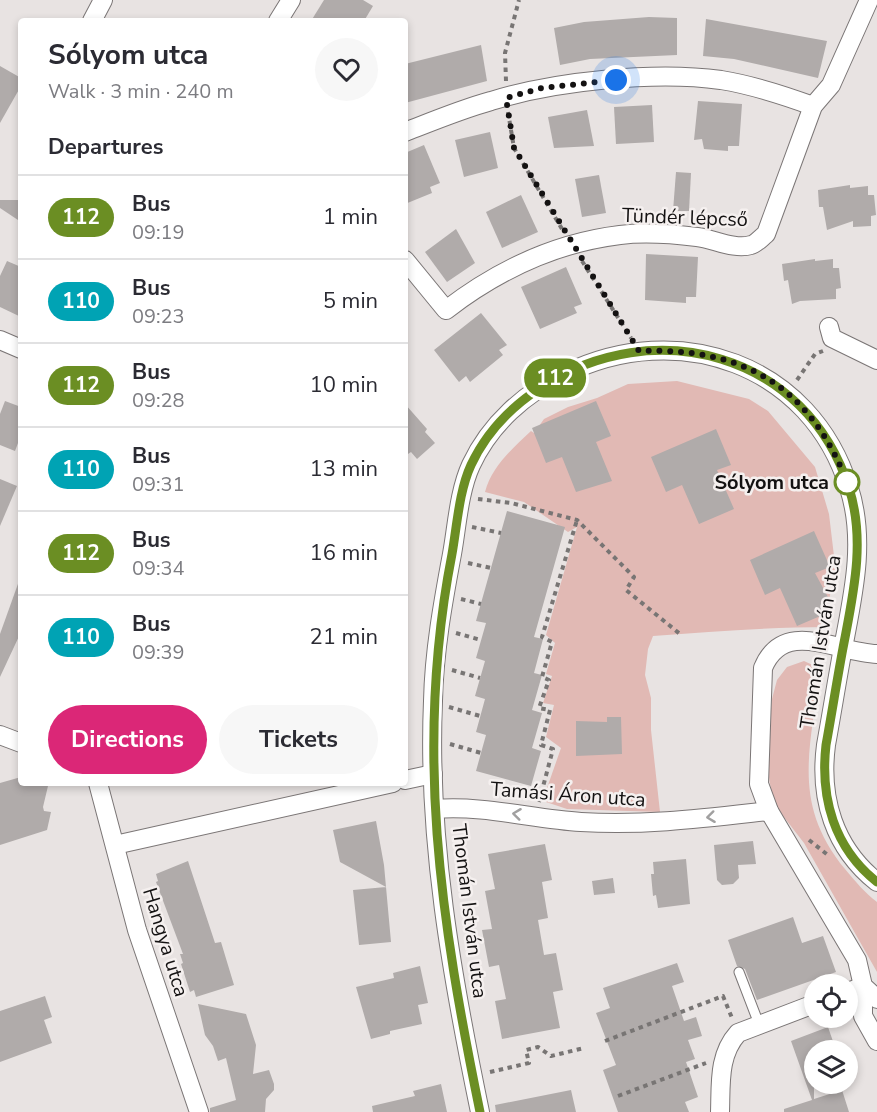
<!DOCTYPE html>
<meta charset="utf-8">
<style>
:root{--surface:#fff;--page:#f7f7f7;--text:#2b2b33;--muted:#7c7c81;--line:#e1e1e2;--accent:#db2777}
body{margin:0;font-family:"Nunito Sans",sans-serif;background:var(--page);color:var(--text);height:100vh;display:flex;flex-direction:column;font-size:22px;white-space:nowrap}
*{box-sizing:border-box;margin:0}
p{font-size:20px;color:var(--muted)}
.icon{flex:none;width:33px;height:33px;fill:none;stroke:currentColor;stroke-width:2;stroke-linecap:round;stroke-linejoin:round}
.map{position:relative;flex:1;overflow:hidden}
.details{position:absolute;left:18px;top:18px;width:390px;height:768px;display:flex;flex-direction:column;background:var(--surface);border-radius:6px;box-shadow:0 3px 9px #0003}
.details>*{flex:none}
.badge{padding:0 12px;border-radius:20px;font-size:21px;line-height:39px}
.buttons{position:absolute;left:804px;top:974px;display:grid;gap:12px}
.buttons a{display:grid;place-items:center;width:54px;height:54px;border-radius:50%;background:var(--surface);box-shadow:0 3px 9px #0003;font-size:30px}
.you{position:absolute;width:30px;height:30px;margin:-15px;border:4px solid #fff;border-radius:50%;background:#1a73e8;box-shadow:0 0 0 9px #1a73e833}
.map>.badge{position:absolute;translate:-50% -50%;box-shadow:0 0 0 3px #fff}
h2{padding:0 30px;font-size:22px;line-height:54px}
.round{display:grid;place-items:center;flex:none;width:63px;height:63px;border-radius:32px;background:var(--page)}
.summary{display:flex;align-items:center;justify-content:space-between;height:102px;padding:0 30px}
h1{font-size:28px;font-weight:700;line-height:45px}
.action{display:flex;gap:12px;margin-top:auto;padding:12px 30px}
.action a{flex:1;height:69px;border-radius:36px;background:var(--accent);color:#fff;font-size:24px;font-weight:700;line-height:69px;text-align:center}
.action a+a{background:var(--page);color:var(--text)}
ul{padding:0;list-style:none}
li{display:flex;align-items:center;gap:18px;height:84px;padding:0 30px;border-top:2px solid var(--line)}
li div{flex:1}
li b{display:block;font-size:22px}
li em{font-style:normal}
li .badge{min-width:66px;font-weight:700;text-align:center}
.map>svg:first-child{display:block}
</style>
<div class="map">
<svg width="877" height="1112" viewBox="0 0 877 1112">
<rect width="100%" height="100%" fill="#e8e3e2"/>
<g fill="#e1b9b4">
<path d="M677 381 749 399 768 411 815 467 829 514 836 573 829 599V627C770 627 712 632 653 636L648 649 645 675 651 698V730L660 812 567 809 546 802 547 788 561 748 546 737 554 705 543 703 552 676 546 674 555 643 546 635 577 527 568 532 524 502 485 492C492 466 512 449 531 431L534 433 544 419 568 407 597 398 628 384Z"/>
<path d="M804 661 817 667 819 676C810 752 792 804 845 869 855 881 865 893 877 902V972L804 843 773 803 766 758 772 699 777 680 787 667Z"/>
</g>
<g fill="#b0abaa">
<polygon points="324,0 363,0 373,6 364,21 311,21"/>
<polygon points="649,17 677,18 677,55 590,59 560,65 554,28 584,22"/>
<polygon points="706,19 827,41 818,78 734,59 703,56"/>
<polygon points="481,45 487,81 405,103 405,64"/>
<polygon points="0,66 21,78 21,86 0,123"/>
<polygon points="698,101 742,104 739,146 728,146 728,151 704,149 702,139 694,140"/>
<polygon points="652,105 654,142 616,144 614,107"/>
<polygon points="587,110 594,146 554,148 548,117"/>
<polygon points="490,132 498,168 464,177 455,140"/>
<polygon points="424,145 440,183 430,187 432,193 405,204 405,153"/>
<polygon points="676,172 691,173 689,211 673,211"/>
<polygon points="599,175 606,213 582,217 575,179"/>
<polygon points="850,185 850,188 868,186 868,195 874,195 876,215 871,216 871,226 853,227 853,221 827,230 823,207 819,207 818,190"/>
<polygon points="521,195 538,232 502,248 486,212"/>
<polygon points="0,200 21,200 21,222 0,208"/>
<polygon points="456,229 475,263 447,282 425,252"/>
<polygon points="646,254 698,257 696,297 686,297 686,303 645,300"/>
<polygon points="815,259 815,261 833,259 833,268 839,268 841,288 836,289 836,299 800,301 792,304 788,280 784,281 782,264"/>
<polygon points="7,261 21,267 21,317 0,307 0,276"/>
<polygon points="566,267 582,304 574,307 577,313 540,329 521,287"/>
<polygon points="481,313 507,345 499,350 503,355 470,382 466,376 459,382 434,350"/>
<polygon points="5,401 21,407 21,435 15,451 0,445 0,414"/>
<polygon points="596,401 611,436 596,442 612,481 576,492 562,457 546,463 532,428"/>
<polygon points="405,404 427,429 425,432 435,443 417,459 411,452 405,456"/>
<polygon points="716,429 731,465 717,470 734,509 699,524 682,485 666,492 651,457"/>
<polygon points="0,479 17,486 0,526"/>
<polygon points="507,511 565,527 534,637 543,639 534,673 542,675 532,710 542,713 532,748 541,751 531,786 476,771 486,735 476,732 485,699 475,696 485,661 476,658 486,623 476,621"/>
<polygon points="814,531 830,567 815,573 829,599 832,611 797,626 780,588 765,595 750,560"/>
<polygon points="19,581 21,632 0,677 0,634"/>
<polygon points="607,717 621,717 622,754 576,756 576,721 607,722"/>
<polygon points="21,777 21,783 48,786 43,807 44,811 51,812 47,830 0,845 0,783"/>
<polygon points="376,821 384,865 391,942 359,945 353,890 386,887 340,862 333,830"/>
<polygon points="753,841 756,864 738,865 739,878 733,884 722,885 717,880 714,845"/>
<polygon points="545,844 552,880 542,882 548,918 538,920 544,955 556,953 563,990 553,992 560,1028 502,1039 495,1001 506,999 499,965 489,967 482,930 492,929 485,891 495,889 488,854"/>
<polygon points="686,859 690,904 658,908 656,895 653,896 651,874 654,874 653,862"/>
<polygon points="188,861 215,943 221,942 234,985 196,997 194,990 190,992 181,964 183,963 180,954 183,954 156,882 158,881 156,874"/>
<polygon points="613,878 615,893 594,895 592,881"/>
<polygon points="793,917 802,943 823,936 836,972 757,1000 745,969 737,966 728,940"/>
<polygon points="677,963 684,982 672,986 684,1021 696,1017 702,1036 688,1040 695,1059 686,1062 698,1097 685,1102 689,1112 618,1112 603,1070 616,1065 596,1013 610,1008 603,988"/>
<polygon points="420,966 428,1003 418,1005 422,1024 390,1031 390,1034 371,1039 356,987 394,978 393,973"/>
<polygon points="45,996 52,1017 44,1020 52,1043 0,1062 0,1011"/>
<polygon points="198,1004 246,1014 256,1045 253,1074 269,1070 274,1084 274,1090 266,1099 265,1112 210,1112 210,1108 236,1100 226,1058 218,1061 213,1046 205,1035"/>
<polygon points="828,1027 836,1050 814,1050 814,1099 842,1090 849,1112 784,1112 784,1109 812,1100 791,1041"/>
<polygon points="441,1084 447,1112 373,1112 372,1106 415,1096 413,1091"/>
<polygon points="571,1090 576,1112 496,1112 495,1105"/>
</g>
<g fill="none" stroke-linecap="round" stroke-linejoin="round">
<defs>
<polyline id="service" points="739,972 759,1024"/>
<g id="minor">
<polyline points="92,21 103,0"/>
<polyline points="278,21 291,0"/>
<path d="M405 132C433 121 462 109 491 101 555 81 654 71 721 80 752 85 783 95 813 106"/>
<path d="M405 260 446 310C498 270 554 243 620 235 645 232 672 234 697 237 714 239 734 250 751 245 756 244 762 237 766 234L813 106 831 85 869 0"/>
<polyline points="829,327 832,338 877,360"/>
<polyline points="0,340 21,349"/>
<path d="M877 654C837 653 784 617 763 668L759 784 769 811 857 960 863 986 877 999"/>
<polyline points="0,735 21,743"/>
<polyline points="405,780 433,774"/>
<polyline points="98,783 137,930 199,1112"/>
<path d="M435 809C484 805 533 819 581 822 645 826 706 818 769 811"/>
<polyline points="115,845 393,783"/>
<polyline points="848,992 863,986 863,1016 877,1041"/>
<path d="M480 1112C452 977 427 839 433 701 434 652 443 602 452 554 457 526 459 491 471 465 490 424 525 393 565 374 678 318 811 364 849 488 866 541 853 595 843 648 837 680 832 712 826 745 819 798 834 848 877 882"/>
<path d="M720 1112C721 1084 718 1055 738 1033L814 1004"/>
</g>
</defs>
<use href="#service" stroke="#7b7676" stroke-width="11"/>
<use href="#minor" stroke="#7b7676" stroke-width="20"/>
<g stroke="#787574" stroke-width="4" stroke-dasharray="4.5 4.5" stroke-linecap="butt">
<polyline points="506,81 505,53 519,0"/>
<polyline points="508,112 514,148 562,229"/>
<polyline points="582,261 631,338"/>
<polyline points="797,380 815,354 823,351"/>
<polyline points="478,499 511,503 577,520 634,577 626,590 680,634"/>
<polyline points="472,527 501,533"/>
<polyline points="468,563 491,568"/>
<polyline points="461,599 481,604"/>
<polyline points="456,633 481,640"/>
<polyline points="452,670 480,678"/>
<polyline points="449,707 480,716"/>
<polyline points="450,744 481,753"/>
<polyline points="539,802 553,749 541,745 550,710 539,708 549,680 542,677 552,642 542,637 577,520"/>
<polyline points="809,840 829,856"/>
<polyline points="605,1041 723,996 732,1018"/>
<polyline points="490,1072 529,1063 526,1050 538,1047 551,1056 584,1048"/>
<polyline points="618,1096 706,1063"/>
</g>
<use href="#service" stroke="#fff" stroke-width="9"/>
<use href="#minor" stroke="#fff" stroke-width="18"/>
</g>
<defs><path id="oneway-chevron" d="M-2-3.5L2.5 0L-2 3.5" fill="none" stroke-width="1.6" stroke-linecap="round" stroke-linejoin="round" transform="scale(1.5)"/></defs>
<g stroke="#a1a0a0">
<use href="#oneway-chevron" transform="translate(517 814) rotate(-173)"/>
<use href="#oneway-chevron" transform="translate(711 817) rotate(173)"/>
</g>
<g fill="none" stroke-linecap="round" stroke-linejoin="round">
<defs>
<path id="line" d="M480 1112C441 922 414 748 452 554 457 526 459 491 471 465 486 433 511 407 540 388 654 312 807 354 849 488 866 541 853 595 843 648 837 680 832 712 826 745 820 798 834 848 877 882"/>
</defs>
<use href="#line" stroke="#fff" stroke-width="14"/>
<use href="#line" stroke="#6b8e23" stroke-width="9"/>
<path stroke="#141212" stroke-width="6" stroke-dasharray="0 10.8" d="M616 80 542 88 506 98 514 148 639 351C742 347 809 385 847 482"/>
</g>
<circle fill="#fff" stroke="#6b8e23" stroke-width="3" cx="847" cy="482" r="12"/>
<g text-anchor="middle" stroke-width="5" stroke-linejoin="round" paint-order="stroke">
<g font-size="20" fill="#141212" stroke="#f5f0ef">
<text transform="translate(685 217) rotate(2)" y="7">Tündér lépcső</text>
<text transform="translate(820 642) rotate(-81)" y="7">Thomán István utca</text>
<text transform="translate(568 794) rotate(4)" y="7">Tamási Áron utca</text>
<text transform="translate(470 911) rotate(83)" y="7">Thomán István utca</text>
<text transform="translate(166 942) rotate(73)" y="7">Hangya utca</text>
</g>
<g font-size="20" font-weight="bold" fill="#141212" stroke="#f5f0ef" text-anchor="end">
<text x="829" y="489">Sólyom utca</text>
</g>
</g>
</svg>
<div class="buttons">
<a><svg class="icon" aria-label="locate" viewBox="0 0 24 24"><circle cx="12" cy="12" r="6"/><path d="M12 2v4M12 18v4M2 12h4M18 12h4"/></svg></a>
<a><svg class="icon" aria-label="layers" viewBox="0 0 24 24"><path d="M12 4l9 5-9 5-9-5zM3 14l9 5 9-5"/></svg></a>
</div>
<div class="you" style="left:616px;top:80px"></div>
<b class="badge" style="left:555px;top:378px;background:#6b8e23;color:#fff">112</b>
<section class="details">
<div class="summary"><div><h1>Sólyom utca</h1><p>Walk · 3 min · 240 m</p></div><a class="round"><svg class="icon" aria-label="heart" viewBox="0 0 24 24"><path d="M12 20l-8-8c-3-5 5-10 8-4 3-6 11-1 8 4z"/></svg></a></div>
<h2>Departures</h2>
<ul>
<li><span class="badge" style="background:#6b8e23;color:#fff">112</span><div><b>Bus</b><p>09:19</p></div><em>1 min</em></li>
<li><span class="badge" style="background:#00a3b4;color:#fff">110</span><div><b>Bus</b><p>09:23</p></div><em>5 min</em></li>
<li><span class="badge" style="background:#6b8e23;color:#fff">112</span><div><b>Bus</b><p>09:28</p></div><em>10 min</em></li>
<li><span class="badge" style="background:#00a3b4;color:#fff">110</span><div><b>Bus</b><p>09:31</p></div><em>13 min</em></li>
<li><span class="badge" style="background:#6b8e23;color:#fff">112</span><div><b>Bus</b><p>09:34</p></div><em>16 min</em></li>
<li><span class="badge" style="background:#00a3b4;color:#fff">110</span><div><b>Bus</b><p>09:39</p></div><em>21 min</em></li>
</ul>
<div class="action"><a>Directions</a><a>Tickets</a></div>
</section>
</div>
